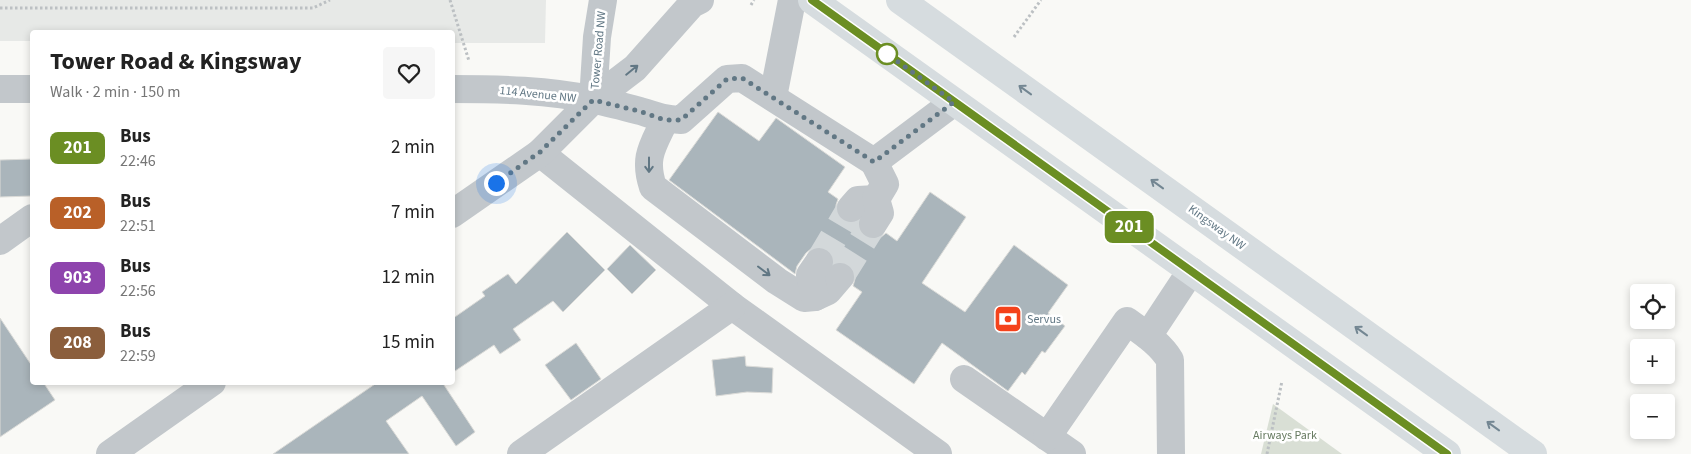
<!DOCTYPE html>
<meta charset="utf-8">
<style>
:root{--surface:#fff;--page:#f6f6f6;--text:#222;--muted:#767676}
body{margin:0;font-family:"Source Sans 3",sans-serif;background:var(--page);color:var(--text);height:100vh;display:flex;flex-direction:column;font-size:19px;white-space:nowrap}
*{box-sizing:border-box;margin:0}
p{font-size:16px;color:var(--muted)}
.icon{flex:none;width:28px;height:28px;fill:none;stroke:currentColor;stroke-width:2;stroke-linecap:round;stroke-linejoin:round}
.map{position:relative;flex:1;overflow:hidden}
.details{position:absolute;left:30px;top:30px;width:425px;height:355px;display:flex;flex-direction:column;background:var(--surface);border-radius:5px;box-shadow:0 2px 8px #0003}
.details>*{flex:none}
.badge{padding:0 10px;border-radius:8px;font-size:18px;line-height:32px}
.tools{position:absolute;left:1630px;top:284px;display:grid;gap:10px}
.tools a{display:grid;place-items:center;width:45px;height:45px;border-radius:5px;background:var(--surface);box-shadow:0 2px 8px #0003;font-size:25px}
.you{position:absolute;width:25px;height:25px;margin:-12px;border:4px solid #fff;border-radius:50%;background:#1a73e8;box-shadow:0 0 0 8px #1a73e833}
.map>.badge{position:absolute;translate:-50% -50%;box-shadow:0 0 0 2px #fff}
.round{display:grid;place-items:center;flex:none;width:52px;height:52px;border-radius:5px;background:var(--page)}
.summary{display:flex;align-items:center;justify-content:space-between;height:85px;padding:0 20px}
h1{font-size:24px;font-weight:700;line-height:38px}
ul{padding:0;list-style:none}
li{display:flex;align-items:center;gap:15px;height:65px;padding:0 20px}
li div{flex:1}
li b{display:block;font-size:19px}
li em{font-style:normal}
li .badge{min-width:55px;font-weight:700;text-align:center}
.map>svg:first-child{display:block}
</style>
<div class="map">
<svg width="1691" height="454" viewBox="0 0 1691 454">
<rect width="100%" height="100%" fill="#f9f9f6"/>
<polygon fill="#e7e9e7" points="0,0 546,0 545,43 453,43 452,32 32,32 32,41 0,41"/>
<polygon fill="#d9dfd5" points="1273,404 1342,454 1261,454"/>
<g fill="#aab5bb" stroke="#dbdbd8">
<polygon points="718,112 759,141 776,118 845,167 828,192 838,199 836,205 836,213 840,219 848,223 858,222 859,231 865,237 873,240 880,238 886,233 897,241 930,192 966,217 922,283 965,312 1014,245 1068,285 1048,313 1065,326 1045,353 1042,351 1025,375 1022,372 1008,391 942,343 914,384 836,330 862,292 853,286 855,279 855,272 850,265 842,262 834,262 833,255 828,249 820,246 812,248 806,253 797,266 795,274 669,180"/>
<polygon points="32,159 32,196 0,197 0,160"/>
<polygon points="567,232 605,270 563,312 553,301 513,329 521,340 500,354 494,345 452,373 452,319 485,296 482,292 508,274 516,284"/>
<polygon points="630,245 656,270 632,294 607,269"/>
<polygon points="0,318 32,366 32,382 43,382 55,400 0,437"/>
<polygon points="576,343 601,379 571,400 545,365"/>
<polygon points="745,356 746,366 773,368 772,393 747,392 716,396 712,360"/>
<polygon points="378,382 442,382 475,432 456,446 422,396 386,421 409,454 273,454"/>
</g>
<g fill="none" stroke-linecap="round" stroke-linejoin="round">
<g stroke="#d3d8da" stroke-width="28" stroke-dasharray="28 14" stroke-linecap="butt">
<polyline points="819,262 851,208"/>
<polyline points="840,277 873,224"/>
</g>
<g stroke="#bcc0c3" stroke-width="3" stroke-dasharray="2.5 2.5" stroke-linecap="butt">
<polyline points="450,0 469,61"/>
<polyline points="751,5 754,0"/>
<polyline points="0,8 313,8 330,0"/>
<polyline points="1014,37 1041,0"/>
<polyline points="1267,454 1282,381"/>
</g>
<g stroke="#c2c7cb" stroke-width="28">
<polyline points="0,89 32,89"/>
<path d="M452 89C500 89 548 90 595 100 610 103 625 107 640 111 656 116 663 119 681 120L727 79 742 78 874 162 954 102"/>
<polyline points="773,97 792,0"/>
<polyline points="593,100 597,37 603,0"/>
<path d="M665 120C653 146 643 157 653 187L777 281 804 298 815 297 828 291 840 277"/>
<polyline points="540,153 732,306 938,454"/>
<polyline points="851,208 858,200 876,199"/>
<polyline points="452,214 540,153 593,100 635,68 692,4 700,0"/>
<polyline points="873,224 880,213 876,199 885,184 874,162"/>
<polyline points="0,241 32,218"/>
<polyline points="815,297 810,275 819,262"/>
<polyline points="1148,336 1191,271"/>
<polyline points="964,379 1072,454"/>
<path d="M1047 437 1127 321C1142 332 1160 343 1170 360L1171 454"/>
<polyline points="110,454 212,382"/>
<polyline points="521,454 732,306"/>
</g>
<g stroke="#d6dcdf" stroke-width="28">
<polyline points="812,0 1447,454"/>
<polyline points="900,0 1533,454"/>
</g>
</g>
<defs><path id="oneway-shaft" d="M-6 0H5M1.5-3L5.5 0L1.5 3" fill="none" stroke-width="1.6" stroke-linecap="round" stroke-linejoin="round" transform="scale(1.25)"/></defs>
<g stroke="#617784">
<use href="#oneway-shaft" transform="translate(632 70) rotate(-39)"/>
<use href="#oneway-shaft" transform="translate(649 165) rotate(90)"/>
<use href="#oneway-shaft" transform="translate(764 271) rotate(37)"/>
</g>
<g stroke="#738692">
<use href="#oneway-shaft" transform="translate(1025 90) rotate(-144)"/>
<use href="#oneway-shaft" transform="translate(1157 184) rotate(-144)"/>
<use href="#oneway-shaft" transform="translate(1361 331) rotate(-144)"/>
<use href="#oneway-shaft" transform="translate(1493 426) rotate(-144)"/>
</g>
<g fill="none" stroke-linecap="round" stroke-linejoin="round">
<defs>
<polyline id="line" points="812,0 1447,454"/>
</defs>
<use href="#line" stroke="#fff" stroke-width="11"/>
<use href="#line" stroke="#6b8e23" stroke-width="8"/>
<polyline stroke="#617784" stroke-width="5" stroke-dasharray="0 9" points="496,183 540,152 593,100 639,111 665,120 681,120 727,79 742,78 874,162 954,102 887,54"/>
</g>
<defs>
<symbol id="bank-square" viewBox="-11 -11 22 22"><rect x="-9" y="-9" width="18" height="18" rx="4" fill="#f4421b" stroke="#fff"/><path d="M-6-4H6V4H-6ZM0-2.3a2.3 2.3 0 1 0 0 4.6a2.3 2.3 0 1 0 0-4.6Z" fill="#fff"/></symbol>
</defs>
<g fill-rule="evenodd">
<use href="#bank-square" x="992" y="303" width="32" height="32"/>
</g>
<circle fill="#fff" stroke="#6b8e23" stroke-width="2.5" cx="887" cy="54" r="10"/>
<g text-anchor="middle" stroke-width="5" stroke-linejoin="round" paint-order="stroke">
<g font-size="12" fill="#617784" stroke="#fff">
<text transform="translate(598 50) rotate(-85)" y="4">Tower Road NW</text>
<text transform="translate(538 94) rotate(6)" y="4">114 Avenue NW</text>
<text transform="translate(1217 227) rotate(36)" y="4">Kingsway NW</text>
</g>
<g font-size="12" fill="#617784" stroke="#fff" text-anchor="start">
<text x="1027" y="323">Servus</text>
</g>
<g font-size="12" fill="#677b61" stroke="#fff">
<text x="1285" y="439">Airways Park</text>
</g>
</g>
</svg>
<div class="tools">
<a><svg class="icon" aria-label="locate" viewBox="0 0 24 24"><circle cx="12" cy="12" r="6"/><path d="M12 2v4M12 18v4M2 12h4M18 12h4"/></svg></a>
<a>+</a>
<a>−</a>
</div>
<div class="you" style="left:496px;top:183px"></div>
<b class="badge" style="left:1129px;top:227px;background:#6b8e23;color:#fff">201</b>
<section class="details">
<div class="summary"><div><h1>Tower Road &amp; Kingsway</h1><p>Walk · 2 min · 150 m</p></div><a class="round"><svg class="icon" aria-label="heart" viewBox="0 0 24 24"><path d="M12 20l-8-8c-3-5 5-10 8-4 3-6 11-1 8 4z"/></svg></a></div>
<ul>
<li><span class="badge" style="background:#6b8e23;color:#fff">201</span><div><b>Bus</b><p>22:46</p></div><em>2 min</em></li>
<li><span class="badge" style="background:#b96028;color:#fff">202</span><div><b>Bus</b><p>22:51</p></div><em>7 min</em></li>
<li><span class="badge" style="background:#8e44ad;color:#fff">903</span><div><b>Bus</b><p>22:56</p></div><em>12 min</em></li>
<li><span class="badge" style="background:#8b5e3c;color:#fff">208</span><div><b>Bus</b><p>22:59</p></div><em>15 min</em></li>
</ul>
</section>
</div>
